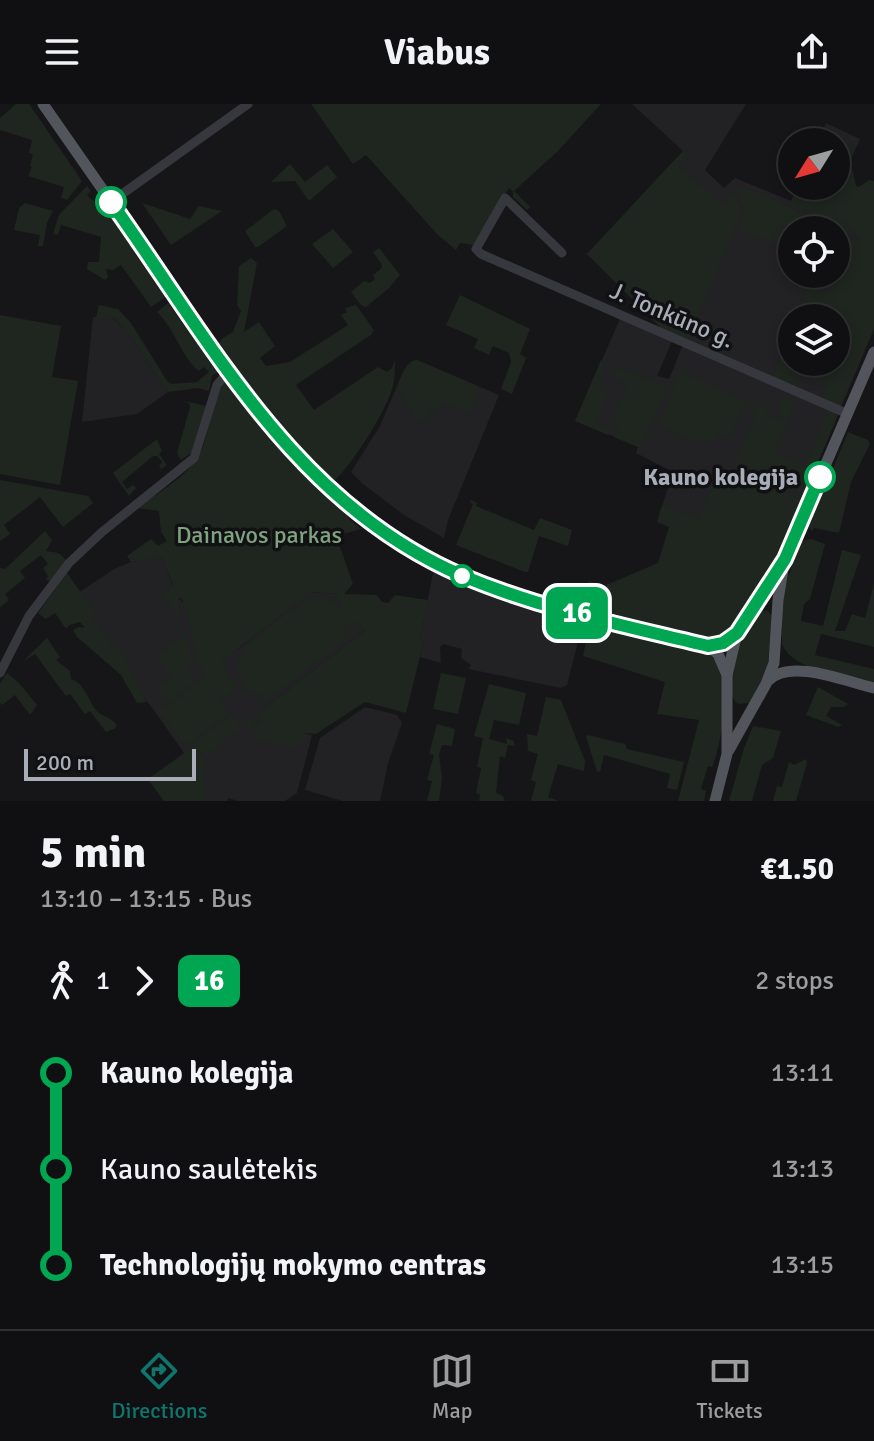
<!DOCTYPE html>
<meta charset="utf-8">
<style>
:root{--surface:#101012;--page:#19191b;--text:#f1f3f6;--muted:#9c9d9f;--line:#303032;--accent:#0f766e}
body{margin:0;font-family:Signika,sans-serif;background:var(--page);color:var(--text);height:100vh;display:flex;flex-direction:column;font-size:30px;white-space:nowrap}
*{box-sizing:border-box;margin:0}
p{font-size:26px;color:var(--muted)}
.icon{flex:none;width:44px;height:44px;fill:none;stroke:currentColor;stroke-width:2;stroke-linecap:round;stroke-linejoin:round}
.map{position:relative;height:697px;overflow:hidden}
.sheet{display:flex;flex-direction:column;background:var(--surface);flex:1}
.sheet>*{flex:none}
.badge{padding:0 16px;border-radius:12px;font-size:28px;line-height:52px}
.needle{width:52px;rotate:233deg}
.fabs{position:absolute;left:778px;top:24px;display:grid;gap:16px}
.fabs a{display:grid;place-items:center;width:72px;height:72px;border-radius:50%;background:var(--surface);box-shadow:0 4px 12px #0003,0 0 0 2px var(--line);font-size:40px}
.scale{position:absolute;left:24px;bottom:20px;width:172px;box-sizing:border-box;padding-left:8px;border:4px solid #a8adb8;border-top:0;font-size:22px;line-height:28px;white-space:nowrap;color:#a8adb8;-webkit-text-stroke:6px #111113;paint-order:stroke}
.map>.badge{position:absolute;translate:-50% -50%;box-shadow:0 0 0 4px #fff}
.legs{display:flex;align-items:center;gap:12px;height:88px;padding:0 40px;font-size:26px}
.legs p{margin-inline-start:auto}
.headline{display:flex;align-items:center;justify-content:space-between;height:136px;padding:0 40px}
h1{font-size:44px;font-weight:700;line-height:60px}
ul{padding:0 40px;list-style:none}
li{display:flex;align-items:center;gap:28px;height:96px;font-size:30px}
li i{display:grid;place-items:center;width:12px;height:100%;margin:0 10px;background:currentColor}
li i::after{content:'';width:20px;height:20px;margin:-10px;border:6px solid;border-radius:50%;background:var(--surface)}
li p{margin-inline-start:auto}
li:first-child i{background:linear-gradient(#0000 50%,currentColor 0)}
li:last-child i{background:linear-gradient(currentColor 50%,#0000 0)}
header{display:flex;justify-content:space-between;align-items:center;height:104px;padding:0 40px;background:var(--surface);font-size:36px;font-weight:700}
.tab-bar{display:flex;justify-content:space-around;align-items:center;height:112px;border-top:2px solid var(--line);background:var(--surface);font-size:22px;color:var(--muted)}
.tab-bar a{display:grid;justify-items:center;gap:4px}
.tab-bar .on{color:var(--accent)}
.map>svg:first-child{display:block}
</style>
<header><svg class="icon" aria-label="menu" viewBox="0 0 24 24"><path d="M4 6h16M4 12h16M4 18h16"/></svg>Viabus<svg class="icon" aria-label="share" viewBox="0 0 24 24"><path d="M12 15V3M7 8l5-5 5 5M5 13v7h14v-7"/></svg></header>
<div class="map">
<svg width="874" height="697" viewBox="0 0 874 697">
<rect width="100%" height="100%" fill="#161618"/>
<g fill="#222225" fill-rule="evenodd">
<path d="M632 0H746L705 66 724 84 735 74 791 97 798 82H836V38H818L826 19 860 35 850 57 856 82 874 88V225L790 424H684L657 418 673 368 636 349 638 342 575 317 620 215 672 237 657 272 669 275 685 236 587 150 683 47ZM792 126H836V170H792ZM792 214H836V258H792Z"/>
<polygon points="93,213 112,213 127,227 168,288 137,310 82,318"/>
<polygon points="417,256 499,291 448,416 444,434 404,411 363,380 351,368 380,322 403,268 412,257"/>
<polygon points="161,451 177,493 237,546 310,488 336,490 364,527 257,610 263,619 312,631 297,689 285,697 238,697 228,694 227,697 164,697 148,675 184,649 153,605 65,498 114,465 131,458"/>
<polygon points="434,464 463,478 581,517 581,526 567,581 561,584 468,565 471,561 461,554 462,545 443,540 440,543 441,559 420,553 423,540 420,535"/>
<polygon points="365,603 397,611 402,619 388,659 380,697 343,697 305,686 320,634"/>
</g>
<g fill="#1e261f">
<polygon points="16,0 29,0 82,77 67,96 61,94 64,83 28,72 32,63 30,62 33,50 29,49 32,36 0,26 0,14"/>
<polygon points="311,0 601,0 558,47 514,87 530,103 527,106 513,93 513,87 509,84 473,141 460,139 456,146 437,130 366,51 353,60"/>
<polygon points="850,43 855,45 850,57 856,82 859,83 869,76 874,77 874,225 840,302 823,294 826,280 801,271 796,283 773,274 792,223 792,258 836,258 836,214 796,214 809,182 826,189 836,170 847,138 836,132 836,127 859,139 861,133 790,99 798,82 836,82 836,66"/>
<polygon points="683,47 688,51 678,63 724,101 734,90 741,103 737,118 688,237 662,225 587,150"/>
<polygon points="290,60 305,78 327,61 337,73 309,97 295,77 271,78"/>
<path d="M87 82 91 87 87 91C96 101 107 103 116 113L168 189 167 192 151 203 121 161 113 166 106 165 108 173 105 176 87 165 88 158H99L101 133 61 121 58 131 53 130 59 111Z"/>
<polygon points="741,82 811,113 806,126 792,126 792,131 788,130 776,140 742,126 740,122 745,105 736,87"/>
<polygon points="25,99 53,107 47,119 43,142 38,142 40,131 14,126 19,104"/>
<polygon points="142,99 190,115 199,102 222,107 171,141"/>
<polygon points="274,105 279,107 287,122 258,143 255,143 245,127"/>
<polygon points="333,125 353,148 333,164 312,140"/>
<polygon points="379,144 400,171 389,184 366,203 361,201 351,188 364,177 370,179 375,175 373,171 381,165 382,161 373,148"/>
<path d="M251 154 257 159 244 228 259 218 275 242 260 254 266 262 290 258 348 221 341 211 347 208 345 204 356 201 374 226 371 231 296 281 314 306 378 263 387 268 392 264 395 256C395 265 395 273 393 282 387 306 351 363 332 379H329L282 330 218 243 221 235 233 228 241 207 237 201 239 162Z"/>
<polygon points="460,191 530,225 520,250 526,254 512,290 501,285 511,258 509,249 493,242 489,251 474,244 478,235 446,221"/>
<path d="M168 199 218 268 212 272 209 287 198 284 168 288 127 227 113 213H96L99 201 118 205 131 219 167 277 171 280 197 278 209 268 204 263 199 267C182 254 175 225 157 208Z"/>
<polygon points="0,211 61,222 52,273 78,277 60,381 0,370"/>
<path d="M417 256 475 281 479 288 467 317 468 308 441 298 437 307 430 305 424 319 416 315 397 284C401 273 405 258 417 256Z"/>
<polygon points="601,256 604,259 599,283 608,289 596,319 608,325 612,322 608,331 575,317"/>
<polygon points="618,263 666,283 666,288 640,344 614,333 619,320 612,317 628,279 614,273"/>
<path d="M679 268 750 298 748 303 744 302 730 334 718 329 715 335C700 342 671 330 659 320Z"/>
<path d="M228 275 285 348 350 410 348 414 361 425 336 432 353 480 344 490 377 491 382 498 388 499 395 491 428 496 420 535 423 540 406 609 365 598 316 630 304 629 309 634 293 644 254 635 256 622 251 625 243 615 248 611 256 621 261 617 257 610 364 527 357 518 351 524 346 519 345 530 353 525 355 528 261 601 259 598 266 592 249 587C236 573 233 558 247 543 263 530 298 496 317 494 329 493 338 503 344 510L336 490 311 488 221 558 237 584 220 597 229 610 185 642 150 596 151 594 162 607 206 571 195 555 191 525 182 495 178 494 180 515 161 490 173 481 161 452 131 458 127 452 151 435 158 442 167 437 161 428 159 407 137 404C159 388 191 371 202 345 211 322 211 293 228 275Z"/>
<polygon points="783,292 796,297 774,349 805,362 828,308 830,306 838,311 804,392 734,361 757,308 752,305 754,300 766,305 771,313 780,316 784,313 777,303"/>
<polygon points="181,296 206,302 191,349 181,356 177,349 190,303 189,299"/>
<polygon points="848,328 868,336 870,340 851,378 839,429 814,424 812,427 808,422 825,382 830,383 834,375 830,372"/>
<polygon points="157,335 162,347 159,350 167,361 161,365 159,362 162,358 157,352 153,352 122,378 127,385 133,381 136,384 129,392 113,369"/>
<polygon points="718,367 730,372 732,367 802,396 769,469 731,528 719,538 707,538 592,506 594,497 584,494 589,477 604,482 658,459 669,423 657,418 662,401 699,415"/>
<polygon points="0,376 88,392 93,399 63,423 40,393 4,421 10,430 0,437"/>
<polygon points="471,396 477,399 476,402 534,426 540,414 572,426 568,442 539,432 528,468 525,468 456,441 473,400 470,398"/>
<polygon points="45,427 52,436 46,447 59,449 66,456 50,477 46,476 48,472 43,464 48,460 41,451 20,467 25,474 5,490 9,496 0,503 0,464 5,465"/>
<path d="M811 435 825 440 810 495 804 500 801 517 823 522 842 446 861 451 835 527H845L852 510 865 514 874 480V543L821 530 815 551 874 565V579C848 573 792 567 782 540V488L802 437Z"/>
<polygon points="67,469 97,511 89,517 91,522 97,519 115,546 120,543 146,598 137,599 121,571 77,533 73,526 79,523 85,524 80,518 69,521 66,525 55,509 46,515 38,509"/>
<path d="M759 505 768 507 773 514 767 567 750 599 738 600C717 586 742 518 759 505Z"/>
<path d="M595 519 705 547C734 560 723 639 712 663L708 662 701 685 706 687 704 697H678L699 616 657 610 665 578 583 552 589 524Z"/>
<polygon points="187,530 192,557 185,564 196,577 169,599 158,586 172,574 157,553"/>
<path d="M47 534 60 553 56 556 70 567 71 575C83 578 88 594 95 605 99 611 110 613 116 620V624L106 628 90 607 85 610 70 590 66 592 35 550 22 558Z"/>
<polygon points="7,569 19,579 37,601 30,611 15,591 2,601 0,599 0,579"/>
<polygon points="441,569 466,574 458,610 433,605"/>
<polygon points="489,580 526,589 519,621 494,616 489,635 507,640 506,634 514,637 514,642 508,641 505,654 500,652 496,689 503,692 505,697 479,697 480,691 476,689 481,664 477,663 483,634 474,632"/>
<polygon points="818,583 848,600 844,603 831,603 826,612 842,621 838,623 806,611"/>
<polygon points="546,593 561,596 585,657 584,667 558,660 548,693 559,697 531,697 536,678 531,676 538,650 528,647 527,630 537,632"/>
<polygon points="232,611 241,624 208,650 196,647 191,640"/>
<polygon points="437,620 455,625 452,642 442,641 439,651 442,674 439,697 427,697 432,677 427,676 434,651 429,650"/>
<polygon points="753,622 781,627 773,654 762,661 752,697 729,697 744,644"/>
<polygon points="588,631 625,640 627,645 684,658 677,686 667,684 670,670 604,651 600,668 597,667 586,633"/>
<path d="M189 647 204 652 203 655 207 657C199 678 208 681 204 697H164L148 675Z"/>
<polygon points="806,655 807,659 796,697 773,697 777,682 782,683 789,658 794,661"/>
</g>
<g fill="none" stroke-linecap="round" stroke-linejoin="round">
<g stroke="#37383d" stroke-width="9">
<polyline points="111,98 248,0"/>
<polyline points="562,149 505,94 476,145 481,150 848,310"/>
<polyline points="0,569 29,512 69,459 102,428 194,354 217,281 229,267"/>
</g>
<g stroke="#53555c" stroke-width="11">
<path d="M43 0C89 66 135 132 181 198 258 309 317 399 442 462 524 503 619 520 708 542L718 550 727 571"/>
<path d="M769 576C791 554 847 578 874 584"/>
<polyline points="729,646 766,580 774,559 778,496 784,459"/>
<polyline points="715,697 727,650 727,571 737,529 785,455 874,248"/>
</g>
</g>
<g fill="none" stroke-linecap="round" stroke-linejoin="round">
<defs>
<path id="line-1" d="M111 98C212 240 296 401 463 472 541 505 626 522 708 542L723 539 737 529 785 455 820 373"/>
</defs>
<use href="#line-1" stroke="#fff" stroke-width="18"/>
<use href="#line-1" stroke="#00a651" stroke-width="12"/>
</g>
<g fill="#fff" stroke="#00a651" stroke-width="4">
<circle cx="111" cy="98" r="14"/>
<circle cx="820" cy="373" r="14"/>
<circle cx="462" cy="472" r="10"/>
</g>
<g text-anchor="middle" stroke-width="7" stroke-linejoin="round" paint-order="stroke">
<g font-size="24" fill="#a8adb8" stroke="#111113">
<text transform="translate(672 211) rotate(23)" y="8">J. Tonkūno g.</text>
</g>
<g font-size="24" font-weight="bold" fill="#a8adb8" stroke="#111113" text-anchor="end">
<text x="798" y="381">Kauno kolegija</text>
</g>
<g font-size="24" fill="#7fa381" stroke="#111113">
<text x="259" y="439">Dainavos parkas</text>
</g>
</g>
</svg>
<div class="fabs">
<a><svg class="needle" viewBox="-14 -14 28 28"><path d="M0-13l5 13h-10z" fill="#e53935"/><path d="M0 13l5-13h-10z" fill="#9c9d9f"/></svg></a>
<a><svg class="icon" aria-label="locate" viewBox="0 0 24 24"><circle cx="12" cy="12" r="6"/><path d="M12 2v4M12 18v4M2 12h4M18 12h4"/></svg></a>
<a><svg class="icon" aria-label="layers" viewBox="0 0 24 24"><path d="M12 4l9 5-9 5-9-5zM3 14l9 5 9-5"/></svg></a>
</div>
<div class="scale">200 m</div>
<b class="badge" style="left:577px;top:509px;background:#00a651;color:#fff">16</b>
</div>
<section class="sheet">
<div class="headline"><div><h1>5 min</h1><p>13:10 – 13:15 · Bus</p></div><b>€1.50</b></div>
<div class="legs"><svg class="icon" aria-label="walk" viewBox="0 0 24 24"><circle cx="13" cy="4" r="2"/><path d="M13 8l-2 6 4 7M11 14l-3 7M7 12l3-4h3l4 4"/></svg>1<svg class="icon" aria-label="forward" viewBox="0 0 24 24"><path d="M9 5l7 7-7 7"/></svg><b class="badge" style="background:#00a651;color:#fff">16</b><p>2 stops</p></div>
<ul>
<li><i style="color:#00a651"></i><b>Kauno kolegija</b><p>13:11</p></li>
<li><i style="color:#00a651"></i><span>Kauno saulėtekis</span><p>13:13</p></li>
<li><i style="color:#00a651"></i><b>Technologijų mokymo centras</b><p>13:15</p></li>
</ul>
</section>
<nav class="tab-bar">
<a class="on"><svg class="icon" aria-label="directions" viewBox="0 0 24 24"><path d="M12 3l9 9-9 9-9-9zM9 14v-3h6M13 9l2 2-2 2"/></svg>Directions</a>
<a><svg class="icon" aria-label="map" viewBox="0 0 24 24"><path d="M3 6l6-2 6 2 6-2v14l-6 2-6-2-6 2zM9 4v14M15 6v14"/></svg>Map</a>
<a><svg class="icon" aria-label="tickets" viewBox="0 0 24 24"><path d="M3 7h18v10H3zM15 7v10"/></svg>Tickets</a>
</nav>
